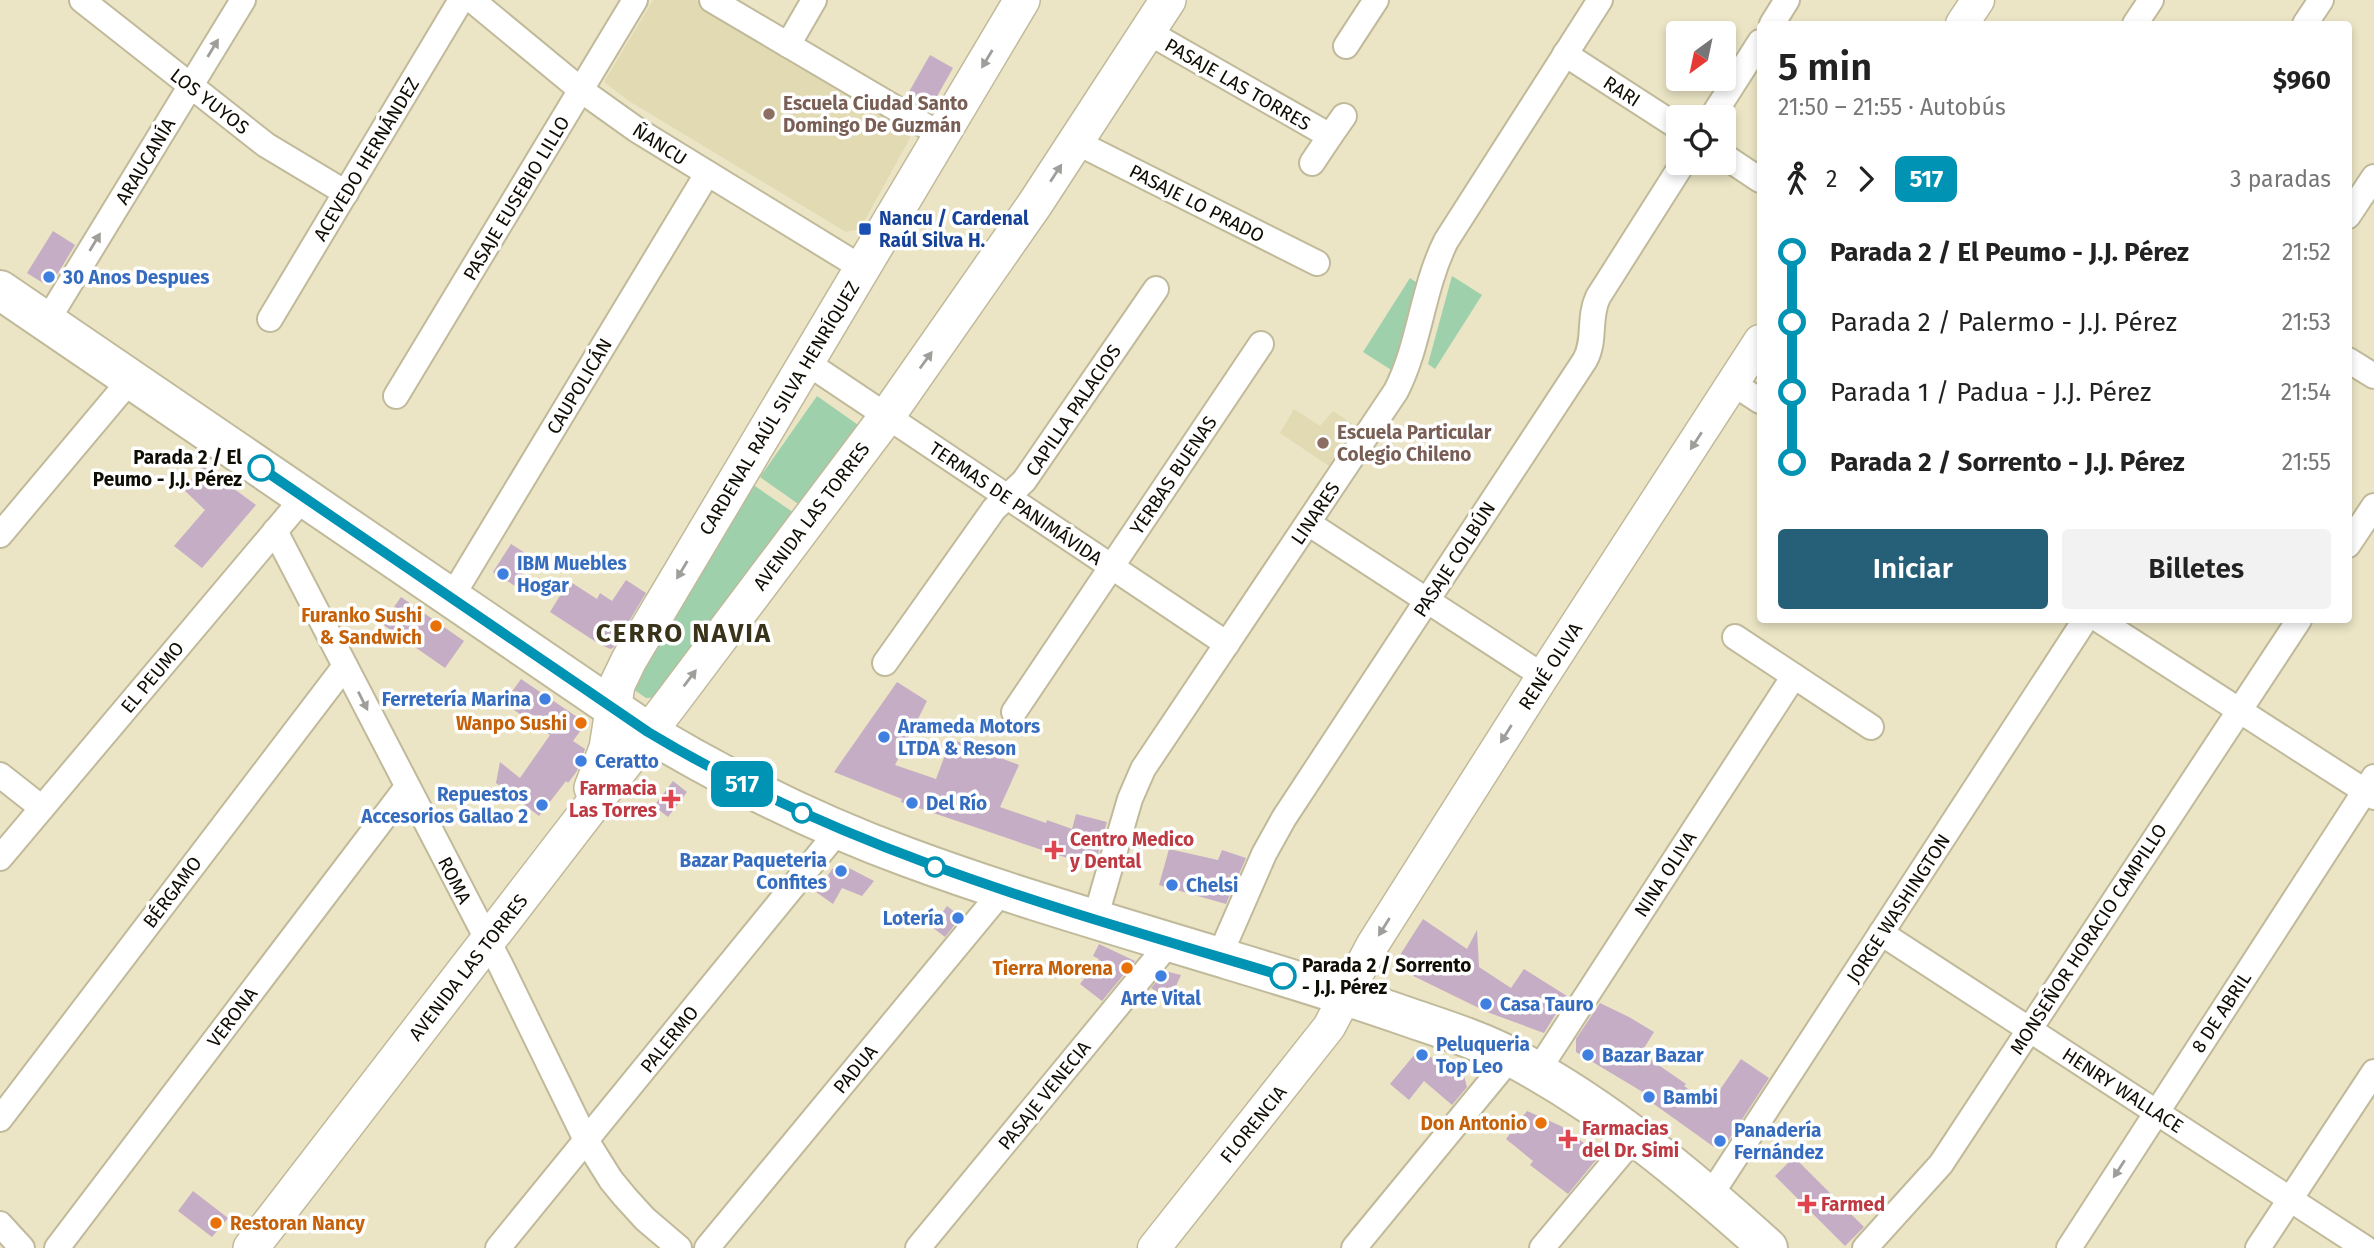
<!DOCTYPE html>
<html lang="es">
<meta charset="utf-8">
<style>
:root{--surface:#fff;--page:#f2f2f2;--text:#222;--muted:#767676;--accent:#255f78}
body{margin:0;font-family:"Fira Sans",sans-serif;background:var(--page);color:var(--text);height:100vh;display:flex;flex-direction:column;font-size:26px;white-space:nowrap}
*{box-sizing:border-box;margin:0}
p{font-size:23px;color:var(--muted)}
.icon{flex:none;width:38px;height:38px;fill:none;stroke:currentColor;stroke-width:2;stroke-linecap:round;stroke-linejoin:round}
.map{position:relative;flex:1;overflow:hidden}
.panel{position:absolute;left:1757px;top:21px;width:595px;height:602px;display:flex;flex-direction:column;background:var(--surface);border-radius:7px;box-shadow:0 4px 10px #0003}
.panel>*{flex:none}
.badge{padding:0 14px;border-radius:10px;font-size:24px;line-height:46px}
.needle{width:46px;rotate:213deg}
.buttons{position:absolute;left:1666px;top:21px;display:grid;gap:14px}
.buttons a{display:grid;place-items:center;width:70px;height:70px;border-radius:7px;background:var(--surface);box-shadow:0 4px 10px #0003;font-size:35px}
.map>.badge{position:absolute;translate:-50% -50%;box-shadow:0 0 0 4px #fff}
.legs{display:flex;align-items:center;gap:10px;height:77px;padding:0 21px;font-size:23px}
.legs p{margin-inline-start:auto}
.head{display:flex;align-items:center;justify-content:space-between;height:119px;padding:0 21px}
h1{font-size:38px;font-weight:600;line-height:52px}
.cta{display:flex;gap:14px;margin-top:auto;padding:14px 21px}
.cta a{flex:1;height:80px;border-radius:7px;background:var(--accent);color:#fff;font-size:28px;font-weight:600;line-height:80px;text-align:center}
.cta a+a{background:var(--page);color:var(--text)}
ul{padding:0 21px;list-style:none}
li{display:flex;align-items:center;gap:24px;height:70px;font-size:26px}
li i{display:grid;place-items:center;width:10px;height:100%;margin:0 9px;background:currentColor}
li i::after{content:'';width:18px;height:18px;margin:-9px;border:5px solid;border-radius:50%;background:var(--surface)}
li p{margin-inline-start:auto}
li:first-child i{background:linear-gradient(#0000 50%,currentColor 0)}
li:last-child i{background:linear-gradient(currentColor 50%,#0000 0)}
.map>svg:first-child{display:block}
</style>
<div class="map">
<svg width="2374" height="1248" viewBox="0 0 2374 1248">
<rect width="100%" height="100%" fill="#ebe5c5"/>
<g fill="#e1dab2">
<polygon points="653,0 696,0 910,126 910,138 860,229 846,232 629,101 604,82"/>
<polygon points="1294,409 1320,426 1333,411 1360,429 1335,470 1280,433"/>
</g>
<g fill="#9dd0ab">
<polygon points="1452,276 1482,295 1435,369 1428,364"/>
<polygon points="1410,278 1417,283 1393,371 1363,352"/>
<polygon points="817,396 861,427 804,508 760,477"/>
<polygon points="752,484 800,517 663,697 646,698 633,689 640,668"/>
</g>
<g fill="#c5adc5">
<polygon points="930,55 953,68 931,107 924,108 906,97"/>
<polygon points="53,231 75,245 54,280 43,283 27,273"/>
<polygon points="203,466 256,505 202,568 174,546 205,510 183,489"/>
<polygon points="511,544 533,558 515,586 493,572"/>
<polygon points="626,580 646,593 613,648 610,649 596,642 550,612 569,581 597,599 600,593 612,601"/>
<polygon points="401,597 464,641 445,668 382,624"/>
<polygon points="521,679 586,723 573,741 585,749 577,771 568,783 566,781 539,816 496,783 500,762 520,778 550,735 504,703"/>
<polygon points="897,682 927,701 895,765 936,779 951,739 1019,765 1000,807 1046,823 1047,820 1072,829 1076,814 1107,822 1097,858 1087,864 1045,851 901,802 902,799 834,772"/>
<polygon points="673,781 687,792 668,817 654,806"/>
<polygon points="1169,849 1218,860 1222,850 1246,858 1226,904 1159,885"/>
<polygon points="833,868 849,868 874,881 862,896 842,888 833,904 816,892"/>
<polygon points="947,906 961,917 945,937 932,927"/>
<polygon points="1423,919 1467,949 1477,930 1479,967 1511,988 1524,969 1567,996 1544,1033 1487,1012 1399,969 1400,955"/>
<polygon points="1099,944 1135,961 1102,1001 1080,984 1099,959 1093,956"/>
<polygon points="1165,971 1181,975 1170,999 1151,988"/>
<polygon points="1600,1003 1629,1017 1654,1032 1641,1053 1686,1084 1684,1086 1710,1104 1741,1059 1769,1078 1726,1144 1714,1147 1644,1097 1646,1094 1576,1052 1576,1039"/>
<polygon points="1420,1048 1439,1064 1443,1059 1464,1076 1467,1087 1452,1105 1424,1081 1409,1100 1390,1084"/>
<polygon points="1527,1111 1561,1126 1600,1155 1568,1194 1530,1165 1533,1161 1506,1139"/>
<polygon points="1794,1157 1864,1227 1845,1246 1775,1176"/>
<polygon points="193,1191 228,1218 212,1237 178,1211"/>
</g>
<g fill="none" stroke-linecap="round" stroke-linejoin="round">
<defs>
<g id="minor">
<polyline points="82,0 266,145 346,193"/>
<polyline points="472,0 581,90 637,130 862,268"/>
<polyline points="712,0 941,135"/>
<polyline points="1772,24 1787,0"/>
<polyline points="2135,24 2151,0"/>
<polyline points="2305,24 2321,0"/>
<polyline points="1148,32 1330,136 1312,163"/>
<polyline points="788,45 814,0"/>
<polyline points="1346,46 1376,0"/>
<polyline points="1565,54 1678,127"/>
<polyline points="1712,117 1760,42"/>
<polyline points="1330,136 1344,116"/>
<polyline points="1076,142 1317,263"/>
<polyline points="1724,156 1760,180"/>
<polyline points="2348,216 2374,177"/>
<polyline points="270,319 461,0"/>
<polyline points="47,321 243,0"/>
<polyline points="2348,360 2374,376"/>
<polyline points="806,362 1227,644"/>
<polyline points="1734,384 1760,401"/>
<polyline points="396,396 635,0"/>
<polyline points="1308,523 1543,676"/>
<polyline points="275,531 500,964 586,1140 611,1180 625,1197 645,1219 679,1248"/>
<polyline points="0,535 131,379"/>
<polyline points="2348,545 2374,506"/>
<polyline points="451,598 707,174"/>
<polyline points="2099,620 2374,797"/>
<polyline points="1735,637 1871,727"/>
<polyline points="885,663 994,509 1024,481 1156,289"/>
<polyline points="1014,712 1261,344"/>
<polyline points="0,775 42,808"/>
<polyline points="0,858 304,497"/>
<path d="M1095 919 1130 799 1143 769 1396 391C1420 344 1422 289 1446 241L1600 0"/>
<polyline points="1881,933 2365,1248"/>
<path d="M1219 957 1264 854 1284 818 1585 360C1596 340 1588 318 1598 297L1683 163"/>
<polyline points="1537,1072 1794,676"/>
<polyline points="0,1119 345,666"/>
<polyline points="1710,1196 2085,620"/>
<polyline points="0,1224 22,1248"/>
<polyline points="57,1248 407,787"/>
<polyline points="498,1248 839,830"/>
<polyline points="707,1248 1003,890"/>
<polyline points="918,1248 1170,942"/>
<polyline points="1354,1248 1511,1057"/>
<polyline points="1542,1248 1635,1137"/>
<polyline points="1865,1248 1941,1164 2299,620"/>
<polyline points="2069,1248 2374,777"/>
<polyline points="2258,1248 2374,1072"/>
</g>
<g id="tertiary">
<polyline points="1962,24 1978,0"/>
<polyline points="1154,1248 1329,1027 1373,944 1543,676 1760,341"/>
</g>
<g id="secondary">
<polyline points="592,788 607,748 617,685 629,660 1022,0"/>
<polyline points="251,1248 671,703 887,416 1035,204 1168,0"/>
</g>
<path id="primary" d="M0 290 648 732C730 781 817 824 907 857 1012 896 1121 927 1229 960 1289 978 1348 996 1408 1017 1443 1029 1479 1040 1513 1058 1607 1108 1689 1177 1768 1248"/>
</defs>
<use href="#minor" stroke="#c0ba9b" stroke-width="28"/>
<use href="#tertiary" stroke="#c0ba9b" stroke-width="35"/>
<use href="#secondary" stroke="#c0ba9b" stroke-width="38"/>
<use href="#primary" stroke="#c0ba9b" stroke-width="42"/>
<use href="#minor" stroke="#fff" stroke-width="24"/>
<use href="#tertiary" stroke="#fff" stroke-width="32"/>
<use href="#secondary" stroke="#fff" stroke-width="35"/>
<use href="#primary" stroke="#fff" stroke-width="38"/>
</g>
<defs><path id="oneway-solid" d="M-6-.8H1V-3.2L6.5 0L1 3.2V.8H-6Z" transform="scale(1.75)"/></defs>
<g fill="#9f9e9b">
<use href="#oneway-solid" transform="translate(213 48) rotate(-59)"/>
<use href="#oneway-solid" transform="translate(987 59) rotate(121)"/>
<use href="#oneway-solid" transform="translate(1056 173) rotate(-57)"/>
<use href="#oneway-solid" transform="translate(95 242) rotate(-59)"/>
<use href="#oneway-solid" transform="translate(926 360) rotate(-54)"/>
<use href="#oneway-solid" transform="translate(1696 441) rotate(123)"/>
<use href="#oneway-solid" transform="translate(682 570) rotate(121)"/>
<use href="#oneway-solid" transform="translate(690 678) rotate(-53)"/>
<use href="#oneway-solid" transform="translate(363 701) rotate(63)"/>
<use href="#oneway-solid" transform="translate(1506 734) rotate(122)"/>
<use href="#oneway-solid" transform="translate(1384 927) rotate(122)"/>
<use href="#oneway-solid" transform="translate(2119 1169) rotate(123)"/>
</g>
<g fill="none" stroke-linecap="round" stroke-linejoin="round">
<defs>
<path id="line-1" d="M261 468 648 732C847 852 1063 910 1283 976"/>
</defs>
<use href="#line-1" stroke="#fff" stroke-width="16"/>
<use href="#line-1" stroke="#0093b3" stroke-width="10"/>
</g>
<g fill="#8d6e63" stroke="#fff" stroke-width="2.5">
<circle cx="769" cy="114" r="7"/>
<circle cx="1323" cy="443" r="7"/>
</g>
<rect fill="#1a4fb4" stroke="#fff" stroke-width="2.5" x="858" y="222" width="14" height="14" rx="3.5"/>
<g fill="#3f7fe0" stroke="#fff" stroke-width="2.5">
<circle cx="49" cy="277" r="7"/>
<circle cx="503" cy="574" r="7"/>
<circle cx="545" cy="699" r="7"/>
<circle cx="884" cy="737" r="7"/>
<circle cx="581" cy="761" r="7"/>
<circle cx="912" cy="803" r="7"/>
<circle cx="542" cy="805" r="7"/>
<circle cx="841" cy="871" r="7"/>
<circle cx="1172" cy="885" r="7"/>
<circle cx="958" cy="918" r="7"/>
<circle cx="1161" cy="976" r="7"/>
<circle cx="1486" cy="1004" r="7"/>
<circle cx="1422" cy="1055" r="7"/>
<circle cx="1588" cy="1055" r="7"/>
<circle cx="1649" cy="1097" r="7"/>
<circle cx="1720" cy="1141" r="7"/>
</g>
<g fill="#fff" stroke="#0093b3" stroke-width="3.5">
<circle cx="261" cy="468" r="12"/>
<circle cx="802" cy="813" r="9"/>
<circle cx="935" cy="867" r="9"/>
<circle cx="1283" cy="976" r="12"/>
</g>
<g fill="#e8710a" stroke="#fff" stroke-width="2.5">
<circle cx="436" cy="626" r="7"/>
<circle cx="581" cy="723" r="7"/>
<circle cx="1127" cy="968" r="7"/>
<circle cx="1541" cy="1123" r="7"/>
<circle cx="216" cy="1223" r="7"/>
</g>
<g fill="#e0444e" stroke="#fff" stroke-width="2.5">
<path d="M667.5 788.5h7v7h7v7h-7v7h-7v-7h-7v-7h7z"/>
<path d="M1050.5 839.5h7v7h7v7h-7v7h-7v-7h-7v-7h7z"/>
<path d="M1564.5 1128.5h7v7h7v7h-7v7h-7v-7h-7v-7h7z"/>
<path d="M1803.5 1193.5h7v7h7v7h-7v7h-7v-7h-7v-7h7z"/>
</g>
<g text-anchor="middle" stroke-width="7" stroke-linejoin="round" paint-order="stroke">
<g font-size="19" fill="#100d04" stroke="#fff">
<text transform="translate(1238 84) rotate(30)" y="7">PASAJE LAS TORRES</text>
<text transform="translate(1622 91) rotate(33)" y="7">RARI</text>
<text transform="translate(210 101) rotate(38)" y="7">LOS YUYOS</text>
<text transform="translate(660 144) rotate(33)" y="7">ÑANCU</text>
<text transform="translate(366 159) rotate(-59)" y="7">ACEVEDO HERNÁNDEZ</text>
<text transform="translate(145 161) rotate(-59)" y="7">ARAUCANÍA</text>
<text transform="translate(516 198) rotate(-59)" y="7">PASAJE EUSEBIO LILLO</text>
<text transform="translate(1197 203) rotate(27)" y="7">PASAJE LO PRADO</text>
<text transform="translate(579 386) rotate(-59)" y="7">CAUPOLICÁN</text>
<text transform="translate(779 408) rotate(-59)" y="7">CARDENAL RAÚL SILVA HENRÍQUEZ</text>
<text transform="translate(1073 410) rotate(-56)" y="7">CAPILLA PALACIOS</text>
<text transform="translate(1173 475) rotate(-56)" y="7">YERBAS BUENAS</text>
<text transform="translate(1016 503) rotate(34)" y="7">TERMAS DE PANIMÁVIDA</text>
<text transform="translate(1315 513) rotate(-56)" y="7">LINARES</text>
<text transform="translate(811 516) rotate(-53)" y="7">AVENIDA LAS TORRES</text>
<text transform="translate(1454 559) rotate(-57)" y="7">PASAJE COLBÚN</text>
<text transform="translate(1550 666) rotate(-57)" y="7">RENÉ OLIVA</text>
<text transform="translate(152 677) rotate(-50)" y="7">EL PEUMO</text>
<text transform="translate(1665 874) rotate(-57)" y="7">NINA OLIVA</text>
<text transform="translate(455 880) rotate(63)" y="7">ROMA</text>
<text transform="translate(172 892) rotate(-53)" y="7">BÉRGAMO</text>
<text transform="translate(1898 908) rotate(-57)" y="7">JORGE WASHINGTON</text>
<text transform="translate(2088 939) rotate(-57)" y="7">MONSEÑOR HORACIO CAMPILLO</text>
<text transform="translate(468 967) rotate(-52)" y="7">AVENIDA LAS TORRES</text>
<text transform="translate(2221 1012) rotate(-57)" y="7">8 DE ABRIL</text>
<text transform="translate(232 1017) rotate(-53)" y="7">VERONA</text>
<text transform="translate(669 1039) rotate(-51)" y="7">PALERMO</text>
<text transform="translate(855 1069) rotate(-50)" y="7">PADUA</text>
<text transform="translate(2123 1090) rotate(33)" y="7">HENRY WALLACE</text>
<text transform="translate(1044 1095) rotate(-51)" y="7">PASAJE VENECIA</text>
<text transform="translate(1253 1124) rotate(-51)" y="7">FLORENCIA</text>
</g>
<g font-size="19" font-weight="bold" fill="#785e54" stroke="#fff" text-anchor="start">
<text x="783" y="110">Escuela Ciudad Santo<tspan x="783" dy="22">Domingo De Guzmán</tspan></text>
<text x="1337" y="439">Escuela Particular<tspan x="1337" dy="22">Colegio Chileno</tspan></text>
</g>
<g font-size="19" font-weight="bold" fill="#164399" stroke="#fff" text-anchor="start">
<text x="879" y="225">Nancu / Cardenal<tspan x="879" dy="22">Raúl Silva H.</tspan></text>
</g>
<g font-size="19" font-weight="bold" fill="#366cbe" stroke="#fff" text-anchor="start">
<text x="63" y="284">30 Anos Despues</text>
<text x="517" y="570">IBM Muebles<tspan x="517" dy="22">Hogar</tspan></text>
<text x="531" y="706" text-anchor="end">Ferretería Marina</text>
<text x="898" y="733">Arameda Motors<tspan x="898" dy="22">LTDA &amp; Reson</tspan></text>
<text x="595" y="768">Ceratto</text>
<text x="528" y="801" text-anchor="end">Repuestos<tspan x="528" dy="22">Accesorios Gallao 2</tspan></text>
<text x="926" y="810">Del Río</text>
<text x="827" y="867" text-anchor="end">Bazar Paqueteria<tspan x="827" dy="22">Confites</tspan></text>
<text x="1186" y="892">Chelsi</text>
<text x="944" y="925" text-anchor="end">Lotería</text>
<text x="1161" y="1005" text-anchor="middle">Arte Vital</text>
<text x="1500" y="1011">Casa Tauro</text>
<text x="1436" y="1051">Peluqueria<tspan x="1436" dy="22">Top Leo</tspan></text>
<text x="1602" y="1062">Bazar Bazar</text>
<text x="1663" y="1104">Bambi</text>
<text x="1734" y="1137">Panadería<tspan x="1734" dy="22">Fernández</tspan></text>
</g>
<g font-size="19" font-weight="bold" fill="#100d04" stroke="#fff" text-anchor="end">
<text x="242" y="464">Parada 2 / El<tspan x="242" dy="22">Peumo - J.J. Pérez</tspan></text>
<text x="1302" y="972" text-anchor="start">Parada 2 / Sorrento<tspan x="1302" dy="22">- J.J. Pérez</tspan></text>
</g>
<g font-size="19" font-weight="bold" fill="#c56008" stroke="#fff" text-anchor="end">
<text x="422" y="622">Furanko Sushi<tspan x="422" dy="22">&amp; Sandwich</tspan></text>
<text x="567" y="730">Wanpo Sushi</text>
<text x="1113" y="975">Tierra Morena</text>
<text x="1527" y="1130">Don Antonio</text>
<text x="230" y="1230" text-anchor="start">Restoran Nancy</text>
</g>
<g font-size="19" font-weight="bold" fill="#be3a42" stroke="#fff" text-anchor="start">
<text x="657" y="795" text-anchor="end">Farmacia<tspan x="657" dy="22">Las Torres</tspan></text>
<text x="1070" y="846">Centro Medico<tspan x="1070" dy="22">y Dental</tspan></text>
<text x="1582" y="1135">Farmacias<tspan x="1582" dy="22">del Dr. Simi</tspan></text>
<text x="1821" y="1211">Farmed</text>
</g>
<g font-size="26" font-weight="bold" letter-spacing="2" fill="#393419" stroke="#fff">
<text x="684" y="642">CERRO NAVIA</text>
</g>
</g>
</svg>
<div class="buttons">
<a><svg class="needle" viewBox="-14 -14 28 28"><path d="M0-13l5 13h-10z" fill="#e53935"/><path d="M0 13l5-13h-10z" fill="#767676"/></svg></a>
<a><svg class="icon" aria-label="locate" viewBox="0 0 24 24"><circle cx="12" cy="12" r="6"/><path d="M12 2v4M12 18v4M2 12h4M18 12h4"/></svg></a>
</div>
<b class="badge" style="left:742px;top:784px;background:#0093b3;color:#fff">517</b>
<section class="panel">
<div class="head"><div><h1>5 min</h1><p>21:50 – 21:55 · Autobús</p></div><b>$960</b></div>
<div class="legs"><svg class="icon" aria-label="walk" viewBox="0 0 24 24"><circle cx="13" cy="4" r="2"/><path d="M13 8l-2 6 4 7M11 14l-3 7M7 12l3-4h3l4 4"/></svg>2<svg class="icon" aria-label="forward" viewBox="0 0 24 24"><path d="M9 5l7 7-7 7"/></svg><b class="badge" style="background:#0093b3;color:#fff">517</b><p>3 paradas</p></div>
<ul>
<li><i style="color:#0093b3"></i><b>Parada 2 / El Peumo - J.J. Pérez</b><p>21:52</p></li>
<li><i style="color:#0093b3"></i><span>Parada 2 / Palermo - J.J. Pérez</span><p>21:53</p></li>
<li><i style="color:#0093b3"></i><span>Parada 1 / Padua - J.J. Pérez</span><p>21:54</p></li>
<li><i style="color:#0093b3"></i><b>Parada 2 / Sorrento - J.J. Pérez</b><p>21:55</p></li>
</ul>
<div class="cta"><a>Iniciar</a><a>Billetes</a></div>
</section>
</div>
